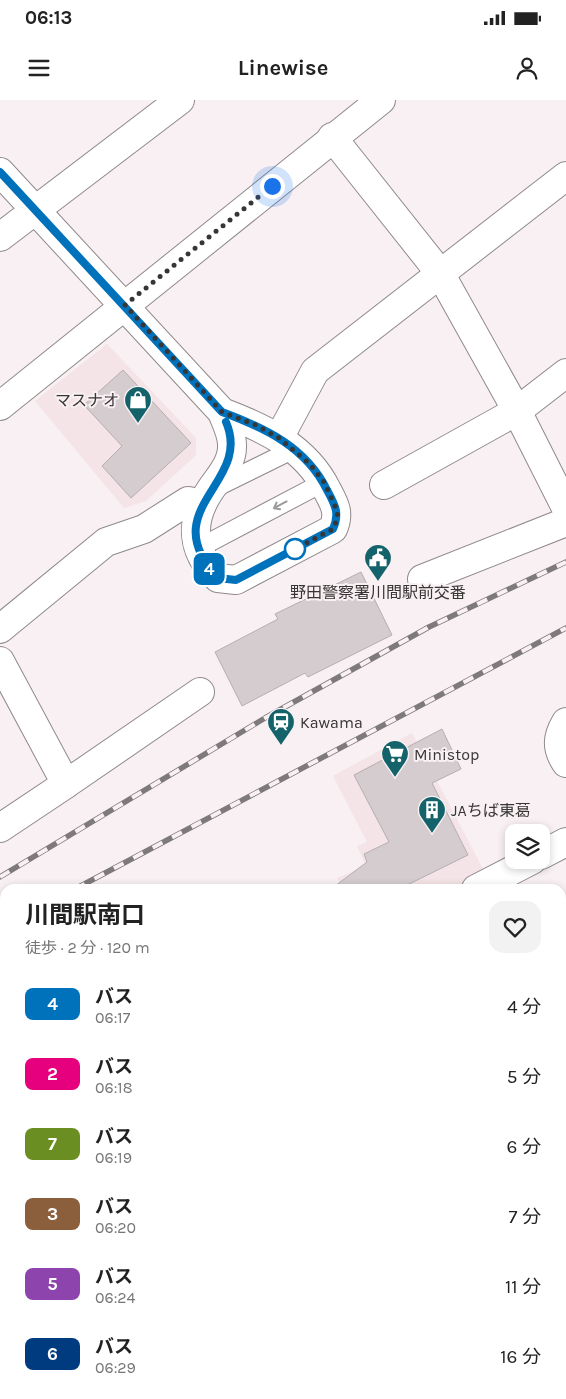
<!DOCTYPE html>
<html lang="ja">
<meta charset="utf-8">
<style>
:root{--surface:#fff;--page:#f2f2f2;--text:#222;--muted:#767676}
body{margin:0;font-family:Karla,"Noto Sans JP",sans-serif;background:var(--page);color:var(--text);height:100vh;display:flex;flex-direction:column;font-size:19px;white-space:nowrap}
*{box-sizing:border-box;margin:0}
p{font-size:16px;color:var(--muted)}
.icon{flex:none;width:28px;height:28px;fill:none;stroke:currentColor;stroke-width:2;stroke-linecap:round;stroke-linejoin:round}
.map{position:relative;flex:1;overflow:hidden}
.details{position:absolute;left:0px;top:784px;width:566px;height:516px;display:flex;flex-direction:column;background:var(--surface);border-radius:15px 15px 0 0;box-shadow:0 2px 8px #0003}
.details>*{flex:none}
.badge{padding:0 10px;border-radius:8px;font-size:18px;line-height:32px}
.tools{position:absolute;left:505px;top:724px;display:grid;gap:10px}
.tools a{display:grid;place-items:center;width:45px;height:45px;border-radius:10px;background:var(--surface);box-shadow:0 2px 8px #0003;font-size:25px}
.you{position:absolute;width:25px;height:25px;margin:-12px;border:4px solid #fff;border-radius:50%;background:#1a73e8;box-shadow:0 0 0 8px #1a73e833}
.map>.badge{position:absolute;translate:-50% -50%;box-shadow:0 0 0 2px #fff}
.round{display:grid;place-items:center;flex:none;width:52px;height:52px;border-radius:15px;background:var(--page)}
.head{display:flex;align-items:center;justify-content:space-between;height:85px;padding:0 25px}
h1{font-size:24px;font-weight:700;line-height:38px}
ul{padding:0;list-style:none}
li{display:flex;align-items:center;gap:15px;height:70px;padding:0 25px}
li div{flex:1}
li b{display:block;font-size:19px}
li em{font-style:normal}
li .badge{min-width:55px;font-weight:700;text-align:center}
.status{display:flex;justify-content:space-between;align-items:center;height:35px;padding:0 25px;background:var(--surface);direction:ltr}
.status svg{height:14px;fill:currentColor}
header{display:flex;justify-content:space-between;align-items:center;height:65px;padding:0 25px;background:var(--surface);font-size:22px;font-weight:700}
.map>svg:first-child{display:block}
</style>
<div class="status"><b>06:13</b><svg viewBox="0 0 49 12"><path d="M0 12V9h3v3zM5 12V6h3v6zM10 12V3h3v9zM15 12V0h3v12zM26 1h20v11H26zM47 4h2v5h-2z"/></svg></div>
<header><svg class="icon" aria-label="menu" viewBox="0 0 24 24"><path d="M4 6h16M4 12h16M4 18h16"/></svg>Linewise<svg class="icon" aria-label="person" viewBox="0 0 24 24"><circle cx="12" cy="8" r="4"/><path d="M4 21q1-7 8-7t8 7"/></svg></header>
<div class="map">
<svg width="566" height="1299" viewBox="0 0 566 1299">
<rect width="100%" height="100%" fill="#f8f0f2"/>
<g fill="#f4e3e7">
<polygon points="107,244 196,338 196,355 146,401 124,408 35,301"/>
<polygon points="412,633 485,773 453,789 344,789 337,778 366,766 357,746 367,742 333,676"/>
</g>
<g fill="#d4ccce" stroke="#b6aeb0">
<polygon points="123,270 191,343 131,398 102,366 122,346 84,305"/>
<polygon points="361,472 392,535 308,577 305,573 242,606 215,552 278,519 275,514"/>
<polygon points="442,629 461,669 432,683 468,755 399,789 331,789 367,762 364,754 389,742 354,675"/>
</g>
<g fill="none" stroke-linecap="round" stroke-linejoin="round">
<defs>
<g id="service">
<polyline points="215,388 294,349"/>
<polyline points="197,449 324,382"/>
</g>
<g id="minor">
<polyline points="332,37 440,173 517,311 566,408"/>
<polyline points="0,137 180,0"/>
<polyline points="0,306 381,0"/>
<polyline points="279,338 315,271 566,76"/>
<polyline points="384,385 517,311 566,273"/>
<polyline points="422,479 566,422"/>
<polyline points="0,529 106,442 144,429 188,401 202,404"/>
<polyline points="0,561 66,684 0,728"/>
<polyline points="66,684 200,592"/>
<polyline points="541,755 566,742"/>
<polyline points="476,789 532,760"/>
<polyline points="0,924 5,922"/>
<polyline points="0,1015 5,1021"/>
<polyline points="0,1090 5,1086"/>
<polyline points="561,1156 566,1164"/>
<polyline points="0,1162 5,1168"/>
<polyline points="561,1206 566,1203"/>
<polyline points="65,1295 68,1299"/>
<polyline points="528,1295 531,1299"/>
</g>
<g id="tertiary">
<path d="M0 72 222 312C226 323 232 333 232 345 233 362 220 376 211 389 189 421 191 450 218 478L236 480 333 429C340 413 335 405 327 390 306 347 264 328 222 312"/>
<path d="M566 622C557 637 556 648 566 663"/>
<polyline points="561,920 566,918"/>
<polyline points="220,1299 223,1295"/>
</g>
</defs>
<use href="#service" stroke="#90898b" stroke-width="20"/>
<use href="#minor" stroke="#90898b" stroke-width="30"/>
<use href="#tertiary" stroke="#90898b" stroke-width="30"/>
<use href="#service" stroke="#fff" stroke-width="18"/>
<use href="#minor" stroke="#fff" stroke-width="28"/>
<use href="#tertiary" stroke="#fff" stroke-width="28"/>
<defs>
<g id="rail">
<polyline points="0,777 265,618 429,527 566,462"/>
<polyline points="75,789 566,528"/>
<polyline points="0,828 5,825"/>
</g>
</defs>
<use href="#rail" stroke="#7e797a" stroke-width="5.5"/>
<use href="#rail" stroke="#f8f0f2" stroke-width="4" stroke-dasharray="11" stroke-linecap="butt"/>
</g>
<defs><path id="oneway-shaft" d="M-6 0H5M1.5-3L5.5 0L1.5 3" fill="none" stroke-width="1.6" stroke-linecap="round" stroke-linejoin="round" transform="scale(1.25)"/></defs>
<use stroke="#9c9a9a" href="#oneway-shaft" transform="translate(280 405) rotate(152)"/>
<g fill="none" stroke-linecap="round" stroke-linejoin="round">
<defs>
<path id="line" d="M0 72 222 312C265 328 306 347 327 390 335 405 340 413 333 429L236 480 218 478C153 408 253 384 226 322"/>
</defs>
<use href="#line" stroke="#fff" stroke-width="11"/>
<use href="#line" stroke="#0072bc" stroke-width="8"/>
<polyline stroke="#383535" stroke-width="5" stroke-dasharray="0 9" points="272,86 125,205 222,312 256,325 279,338 310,364 324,382 336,408 338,417 333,429 293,450 295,449"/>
</g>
<defs>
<symbol id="shop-pin" viewBox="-11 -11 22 30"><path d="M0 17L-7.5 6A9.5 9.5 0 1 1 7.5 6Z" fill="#14636a" stroke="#f8f0f2"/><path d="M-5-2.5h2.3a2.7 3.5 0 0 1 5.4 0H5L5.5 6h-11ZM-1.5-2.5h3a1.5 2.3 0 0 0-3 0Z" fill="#fff"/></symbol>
<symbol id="civic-pin" viewBox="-11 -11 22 30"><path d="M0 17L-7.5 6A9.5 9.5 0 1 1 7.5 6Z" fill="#14636a" stroke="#f8f0f2"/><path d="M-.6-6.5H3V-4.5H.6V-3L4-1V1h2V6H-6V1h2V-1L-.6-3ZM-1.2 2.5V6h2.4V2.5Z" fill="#fff"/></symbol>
<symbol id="station-pin" viewBox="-11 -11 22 30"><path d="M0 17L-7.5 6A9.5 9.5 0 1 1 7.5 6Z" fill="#14636a" stroke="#f8f0f2"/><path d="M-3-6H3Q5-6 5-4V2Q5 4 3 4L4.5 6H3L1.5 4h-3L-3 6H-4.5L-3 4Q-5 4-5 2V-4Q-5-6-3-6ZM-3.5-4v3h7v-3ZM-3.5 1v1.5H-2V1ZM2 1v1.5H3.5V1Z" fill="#fff"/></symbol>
<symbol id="supermarket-pin" viewBox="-11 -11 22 30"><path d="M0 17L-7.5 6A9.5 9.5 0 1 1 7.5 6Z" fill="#14636a" stroke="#f8f0f2"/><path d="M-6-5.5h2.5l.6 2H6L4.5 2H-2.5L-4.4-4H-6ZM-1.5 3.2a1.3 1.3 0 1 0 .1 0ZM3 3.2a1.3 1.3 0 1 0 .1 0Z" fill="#fff"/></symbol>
<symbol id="building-pin" viewBox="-11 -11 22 30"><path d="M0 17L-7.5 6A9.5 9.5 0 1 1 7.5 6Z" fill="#14636a" stroke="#f8f0f2"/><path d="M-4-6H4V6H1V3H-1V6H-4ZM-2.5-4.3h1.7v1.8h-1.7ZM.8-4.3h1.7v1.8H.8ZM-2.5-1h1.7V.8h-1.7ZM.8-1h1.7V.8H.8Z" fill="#fff"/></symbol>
</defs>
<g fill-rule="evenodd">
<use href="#shop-pin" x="122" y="284" width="32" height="43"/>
<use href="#civic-pin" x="362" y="442" width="32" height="43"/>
<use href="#station-pin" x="265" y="606" width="32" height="43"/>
<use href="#supermarket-pin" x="379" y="638" width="32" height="43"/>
<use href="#building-pin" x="416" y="694" width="32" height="43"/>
</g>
<circle fill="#fff" stroke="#0072bc" stroke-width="2.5" cx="295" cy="449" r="10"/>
<g text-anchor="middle" stroke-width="4" stroke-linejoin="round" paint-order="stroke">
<g font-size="16" fill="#383535" stroke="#f8f0f2" text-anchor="start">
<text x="119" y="306" text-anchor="end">マスナオ</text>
<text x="378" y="498" text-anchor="middle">野田警察署川間駅前交番</text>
<text x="300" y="628">Kawama</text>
<text x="414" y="660">Ministop</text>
<text x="451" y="716">JAちば東葛</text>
</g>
</g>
</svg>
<div class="tools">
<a><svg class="icon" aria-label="layers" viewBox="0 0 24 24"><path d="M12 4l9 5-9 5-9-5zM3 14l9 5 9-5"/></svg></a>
</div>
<div class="you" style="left:272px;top:86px"></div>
<b class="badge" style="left:209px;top:469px;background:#0072bc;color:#fff">4</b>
<section class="details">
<div class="head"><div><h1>川間駅南口</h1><p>徒歩 · 2 分 · 120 m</p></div><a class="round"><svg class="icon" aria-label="heart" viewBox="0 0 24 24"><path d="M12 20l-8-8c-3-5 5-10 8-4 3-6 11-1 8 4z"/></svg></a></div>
<ul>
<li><span class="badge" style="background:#0072bc;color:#fff">4</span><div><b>バス</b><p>06:17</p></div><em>4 分</em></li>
<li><span class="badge" style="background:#e6007e;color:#fff">2</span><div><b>バス</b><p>06:18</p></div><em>5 分</em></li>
<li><span class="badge" style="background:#6b8e23;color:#fff">7</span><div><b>バス</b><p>06:19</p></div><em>6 分</em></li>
<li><span class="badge" style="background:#8b5e3c;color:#fff">3</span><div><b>バス</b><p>06:20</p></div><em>7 分</em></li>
<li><span class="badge" style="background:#8e44ad;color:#fff">5</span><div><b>バス</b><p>06:24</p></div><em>11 分</em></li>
<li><span class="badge" style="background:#003b80;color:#fff">6</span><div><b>バス</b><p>06:29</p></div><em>16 分</em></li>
</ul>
</section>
</div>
